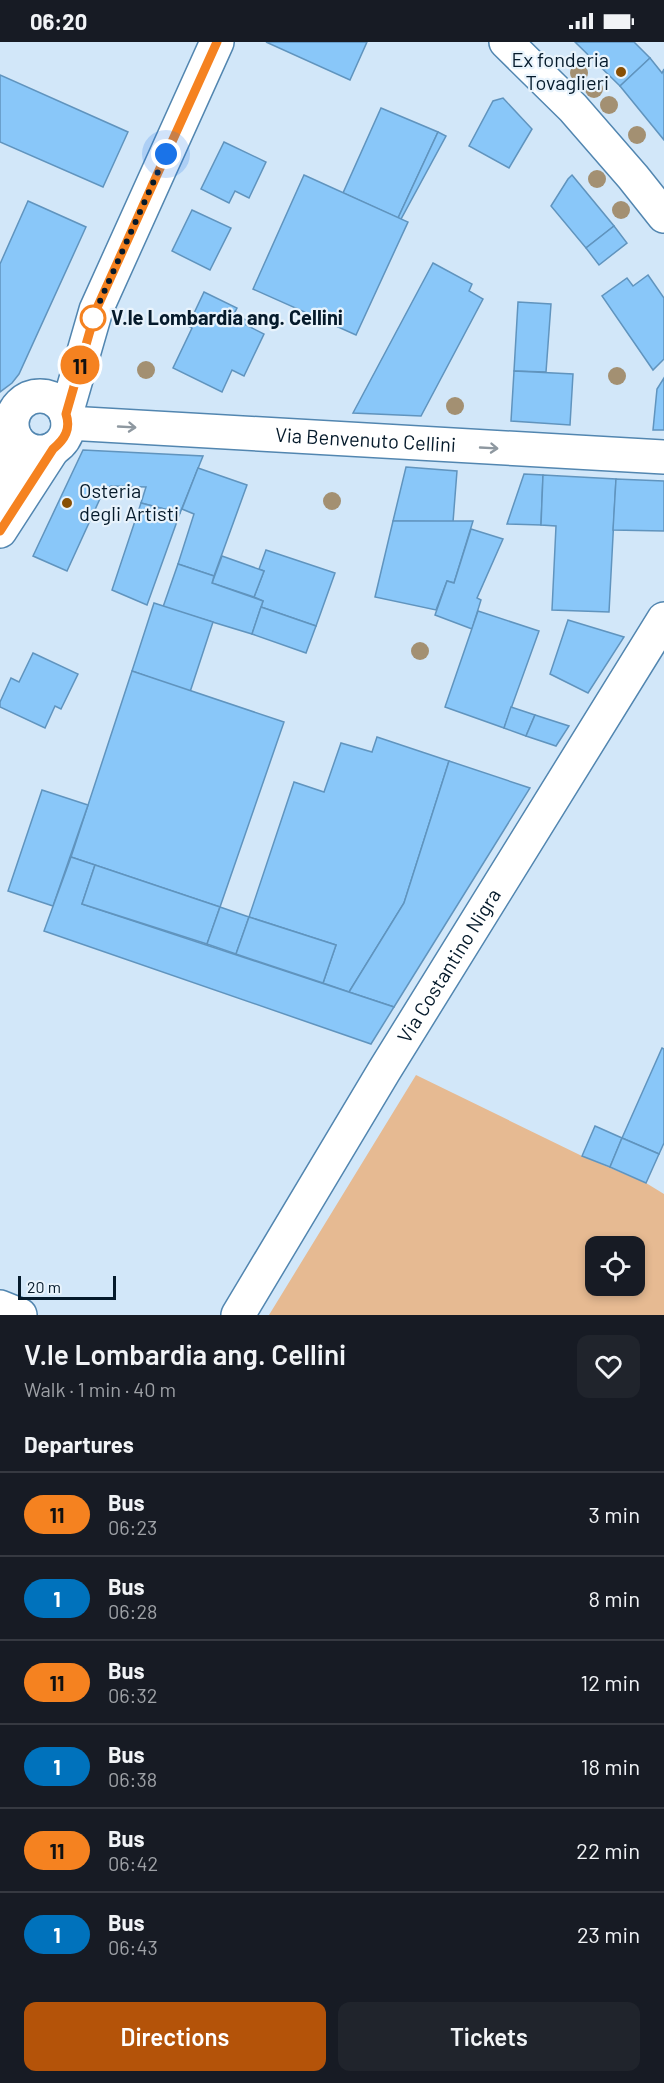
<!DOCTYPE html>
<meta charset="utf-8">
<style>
:root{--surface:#171b24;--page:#20242c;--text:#f1f3f6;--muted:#9ea1a6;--line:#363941;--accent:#b45309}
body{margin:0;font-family:Barlow,sans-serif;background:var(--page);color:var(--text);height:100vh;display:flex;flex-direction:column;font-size:22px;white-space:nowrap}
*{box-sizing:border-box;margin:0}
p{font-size:20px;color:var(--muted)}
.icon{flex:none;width:33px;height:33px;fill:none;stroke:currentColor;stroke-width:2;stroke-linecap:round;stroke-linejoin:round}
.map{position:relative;height:1273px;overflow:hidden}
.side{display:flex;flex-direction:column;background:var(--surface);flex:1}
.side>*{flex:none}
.badge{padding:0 12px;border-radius:20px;font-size:21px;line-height:39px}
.tools{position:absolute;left:585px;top:1194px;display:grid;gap:12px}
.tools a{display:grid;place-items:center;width:60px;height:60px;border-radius:12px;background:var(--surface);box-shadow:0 3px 9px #0003;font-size:30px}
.scale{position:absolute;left:18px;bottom:15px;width:98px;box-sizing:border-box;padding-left:6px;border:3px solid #051a2b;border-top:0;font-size:16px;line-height:21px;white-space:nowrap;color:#051a2b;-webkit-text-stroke:4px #e8f3fc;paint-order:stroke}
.you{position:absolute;width:30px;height:30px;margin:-15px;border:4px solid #fff;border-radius:50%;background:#1a73e8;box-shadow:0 0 0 9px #1a73e833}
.map>.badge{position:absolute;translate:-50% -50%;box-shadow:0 0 0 3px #fff}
h2{padding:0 24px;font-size:22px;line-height:54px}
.round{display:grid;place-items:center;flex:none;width:63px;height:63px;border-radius:12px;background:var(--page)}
.summary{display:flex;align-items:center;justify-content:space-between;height:102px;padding:0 24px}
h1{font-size:28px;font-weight:600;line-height:45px}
.action{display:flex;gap:12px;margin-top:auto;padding:12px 24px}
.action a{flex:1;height:69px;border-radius:12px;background:var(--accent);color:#fff;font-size:24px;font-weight:600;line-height:69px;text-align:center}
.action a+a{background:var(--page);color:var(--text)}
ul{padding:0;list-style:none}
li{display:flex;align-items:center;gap:18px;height:84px;padding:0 24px;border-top:2px solid var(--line)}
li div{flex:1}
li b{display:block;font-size:22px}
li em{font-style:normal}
li .badge{min-width:66px;font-weight:700;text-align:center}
.status{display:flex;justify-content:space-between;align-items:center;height:42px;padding:0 30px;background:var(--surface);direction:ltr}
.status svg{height:16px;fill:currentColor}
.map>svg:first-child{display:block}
</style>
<div class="status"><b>06:20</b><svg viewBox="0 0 49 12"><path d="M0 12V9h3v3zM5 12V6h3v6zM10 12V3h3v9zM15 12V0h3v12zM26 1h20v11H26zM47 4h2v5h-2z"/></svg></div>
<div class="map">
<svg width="664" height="1273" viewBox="0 0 664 1273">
<rect width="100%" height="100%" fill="#d2e7f9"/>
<path fill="#e6ba92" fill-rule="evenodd" d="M416 1033 582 1114 646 1141 664 1152V1273H269ZM596 1204H634V1244H596Z"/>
<g fill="#89c7f9" stroke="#6094be" stroke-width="1.5">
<polygon points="266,0 367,0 350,38"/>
<polygon points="575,0 634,0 650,16 620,44"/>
<polygon points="650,16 662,31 664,27 664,98 620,44"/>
<polygon points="0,33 128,90 103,145 0,100"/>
<polygon points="503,56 532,87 509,126 469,104 493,59"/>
<polygon points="381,66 438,90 398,176 343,151"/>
<polygon points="438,90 446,94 401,177 398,176"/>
<polygon points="224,100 266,120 249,156 235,149 229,161 201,147"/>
<polygon points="304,133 408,180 356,293 253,247"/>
<polygon points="572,133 614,184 586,206 551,164 568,137"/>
<polygon points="28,159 86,185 19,332 12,341 0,350 0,222"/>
<polygon points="192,168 231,186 210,228 172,209"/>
<polygon points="614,184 627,201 599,223 586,206"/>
<polygon points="433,221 472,242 469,249 483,257 421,374 353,371"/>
<polygon points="648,233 664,256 664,317 653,328 602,254 627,236 633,244"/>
<polygon points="204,250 237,266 234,272 248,279 246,283 264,292 244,334 232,328 222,350 173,326 192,286 188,284"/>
<polygon points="518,260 551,262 546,330 514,329"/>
<polygon points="514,329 573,332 570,383 511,379"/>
<polygon points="664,336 664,388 653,388 657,347"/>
<polygon points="83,408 203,414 180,471 141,461 146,445 111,444 104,448 67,529 33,514"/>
<polygon points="406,425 457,429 453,480 393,479"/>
<polygon points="198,426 247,443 214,534 178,522 194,472 182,467"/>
<polygon points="524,432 543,433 541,483 507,482"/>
<polygon points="543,433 616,437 609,570 552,568 556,484 541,483"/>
<polygon points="616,437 664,439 664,489 613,488"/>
<polygon points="141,461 180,471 147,563 112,548"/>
<polygon points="393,479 473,479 454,541 447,539 436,568 375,555"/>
<polygon points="471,487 503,497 477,556 481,558 472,587 435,573 447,539 454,541"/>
<polygon points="266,508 335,531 316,584 261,565 263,559 254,555 264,529 259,527"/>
<polygon points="222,514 264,529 254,555 212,541"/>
<polygon points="178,522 214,534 212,541 263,559 252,592 163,565"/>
<polygon points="154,561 213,580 190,650 132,629"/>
<polygon points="261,565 316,584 306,611 252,592"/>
<polygon points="478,569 539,589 504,686 445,665"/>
<polygon points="568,578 624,595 588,651 550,632"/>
<polygon points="33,611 78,632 61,667 55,664 45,686 0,665 0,660 11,636 19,640"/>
<polygon points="132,629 284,680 220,865 71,815"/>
<polygon points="511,665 535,673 526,694 504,686"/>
<polygon points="535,673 569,684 556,704 526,694"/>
<polygon points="377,695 449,719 404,861 349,950 323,941 336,903 249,875 294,740 324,750 341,701 372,710"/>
<polygon points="449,719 530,746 394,965 349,950 404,861"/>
<polygon points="42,748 88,763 53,864 8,849"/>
<polygon points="71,815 95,823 82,862 394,965 371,1002 44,889"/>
<polygon points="95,823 220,865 207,902 82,862"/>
<polygon points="220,865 249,875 236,912 207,902"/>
<polygon points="249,875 336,903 323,941 236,912"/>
<polygon points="662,1006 664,1007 664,1101 659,1112 622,1096"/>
<polygon points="595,1084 622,1096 610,1125 582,1114"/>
<polygon points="622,1096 659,1112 646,1141 610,1125"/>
</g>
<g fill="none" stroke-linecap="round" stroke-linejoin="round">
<defs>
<g id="minor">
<polyline points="506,0 573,66 633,135 664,174"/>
<path id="s1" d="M68 381 664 415"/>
<polyline points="0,1265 20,1273"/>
<path id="s2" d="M238 1273 384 1029 664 577"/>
</g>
<g id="tertiary">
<circle cx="40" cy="382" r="28"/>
<polyline points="66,372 96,268 217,0"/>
<polyline points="0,452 15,395"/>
<polyline points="0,489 53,407"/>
</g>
</defs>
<use href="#minor" stroke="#5286b0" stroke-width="36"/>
<use href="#tertiary" stroke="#5286b0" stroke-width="36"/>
<use href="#minor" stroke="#fff" stroke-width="33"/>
<use href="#tertiary" stroke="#fff" stroke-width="33"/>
</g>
<g fill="#a39072">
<circle cx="579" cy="31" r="9"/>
<circle cx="594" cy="47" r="9"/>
<circle cx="609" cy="63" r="9"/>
<circle cx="637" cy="93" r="9"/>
<circle cx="597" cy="137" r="9"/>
<circle cx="621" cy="168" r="9"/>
<circle cx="146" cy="328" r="9"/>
<circle cx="617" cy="334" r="9"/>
<circle cx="455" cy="364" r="9"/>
<circle cx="332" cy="459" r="9"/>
<circle cx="420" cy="609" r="9"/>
</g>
<defs><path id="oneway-shaft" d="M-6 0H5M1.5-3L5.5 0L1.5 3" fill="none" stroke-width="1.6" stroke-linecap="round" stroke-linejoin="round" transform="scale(1.5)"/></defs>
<g stroke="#8e98a0">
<use href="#oneway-shaft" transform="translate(127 385) rotate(3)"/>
<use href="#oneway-shaft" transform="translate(489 406) rotate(3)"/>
</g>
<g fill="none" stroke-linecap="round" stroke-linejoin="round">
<defs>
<path id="line" d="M0 489 53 407C65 397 71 387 66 372L96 268 217 0"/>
</defs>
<use href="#line" stroke="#fff" stroke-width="14"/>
<use href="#line" stroke="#f58220" stroke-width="9"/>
<polyline stroke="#051a2b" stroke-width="6" stroke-dasharray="0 10.8" points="93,276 87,280 96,268 166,112"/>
</g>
<g fill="#884f04" stroke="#e8f3fc" stroke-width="2">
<circle cx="621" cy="30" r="6"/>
<circle cx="67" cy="461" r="6"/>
</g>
<circle fill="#fff" stroke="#f58220" stroke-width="3" cx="93" cy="276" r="12"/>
<g text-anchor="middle" stroke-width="4.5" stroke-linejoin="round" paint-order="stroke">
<g font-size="20" fill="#051a2b" stroke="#e8f3fc" text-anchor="end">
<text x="609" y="25">Ex fonderia<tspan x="609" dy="23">Tovaglieri</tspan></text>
<text x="79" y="456" text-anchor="start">Osteria<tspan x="79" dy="23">degli Artisti</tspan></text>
</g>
<g font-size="20" font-weight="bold" fill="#051a2b" stroke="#e8f3fc" text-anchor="start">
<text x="111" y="283">V.le Lombardia ang. Cellini</text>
</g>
<g font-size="20" fill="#051a2b" stroke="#e8f3fc">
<text dy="7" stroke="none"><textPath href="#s1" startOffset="298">Via Benvenuto Cellini</textPath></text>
<text dy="7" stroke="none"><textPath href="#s2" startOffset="408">Via Costantino Nigra</textPath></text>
</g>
</g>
</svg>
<div class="tools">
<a><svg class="icon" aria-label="locate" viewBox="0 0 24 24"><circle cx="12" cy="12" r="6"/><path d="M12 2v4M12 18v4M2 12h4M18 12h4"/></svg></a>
</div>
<div class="scale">20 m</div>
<div class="you" style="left:166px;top:112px"></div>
<b class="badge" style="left:80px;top:323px;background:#f58220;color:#111">11</b>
</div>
<section class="side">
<div class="summary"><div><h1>V.le Lombardia ang. Cellini</h1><p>Walk · 1 min · 40 m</p></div><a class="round"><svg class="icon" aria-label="heart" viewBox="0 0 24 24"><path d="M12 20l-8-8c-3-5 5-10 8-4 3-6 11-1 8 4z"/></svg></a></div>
<h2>Departures</h2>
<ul>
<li><span class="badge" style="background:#f58220;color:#111">11</span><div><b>Bus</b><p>06:23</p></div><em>3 min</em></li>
<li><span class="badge" style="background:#0072bc;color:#fff">1</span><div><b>Bus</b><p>06:28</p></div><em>8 min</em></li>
<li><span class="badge" style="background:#f58220;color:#111">11</span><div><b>Bus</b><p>06:32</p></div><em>12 min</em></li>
<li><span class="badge" style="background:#0072bc;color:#fff">1</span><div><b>Bus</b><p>06:38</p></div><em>18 min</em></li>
<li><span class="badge" style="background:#f58220;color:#111">11</span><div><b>Bus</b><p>06:42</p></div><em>22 min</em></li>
<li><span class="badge" style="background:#0072bc;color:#fff">1</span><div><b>Bus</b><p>06:43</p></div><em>23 min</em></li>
</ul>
<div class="action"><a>Directions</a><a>Tickets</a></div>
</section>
